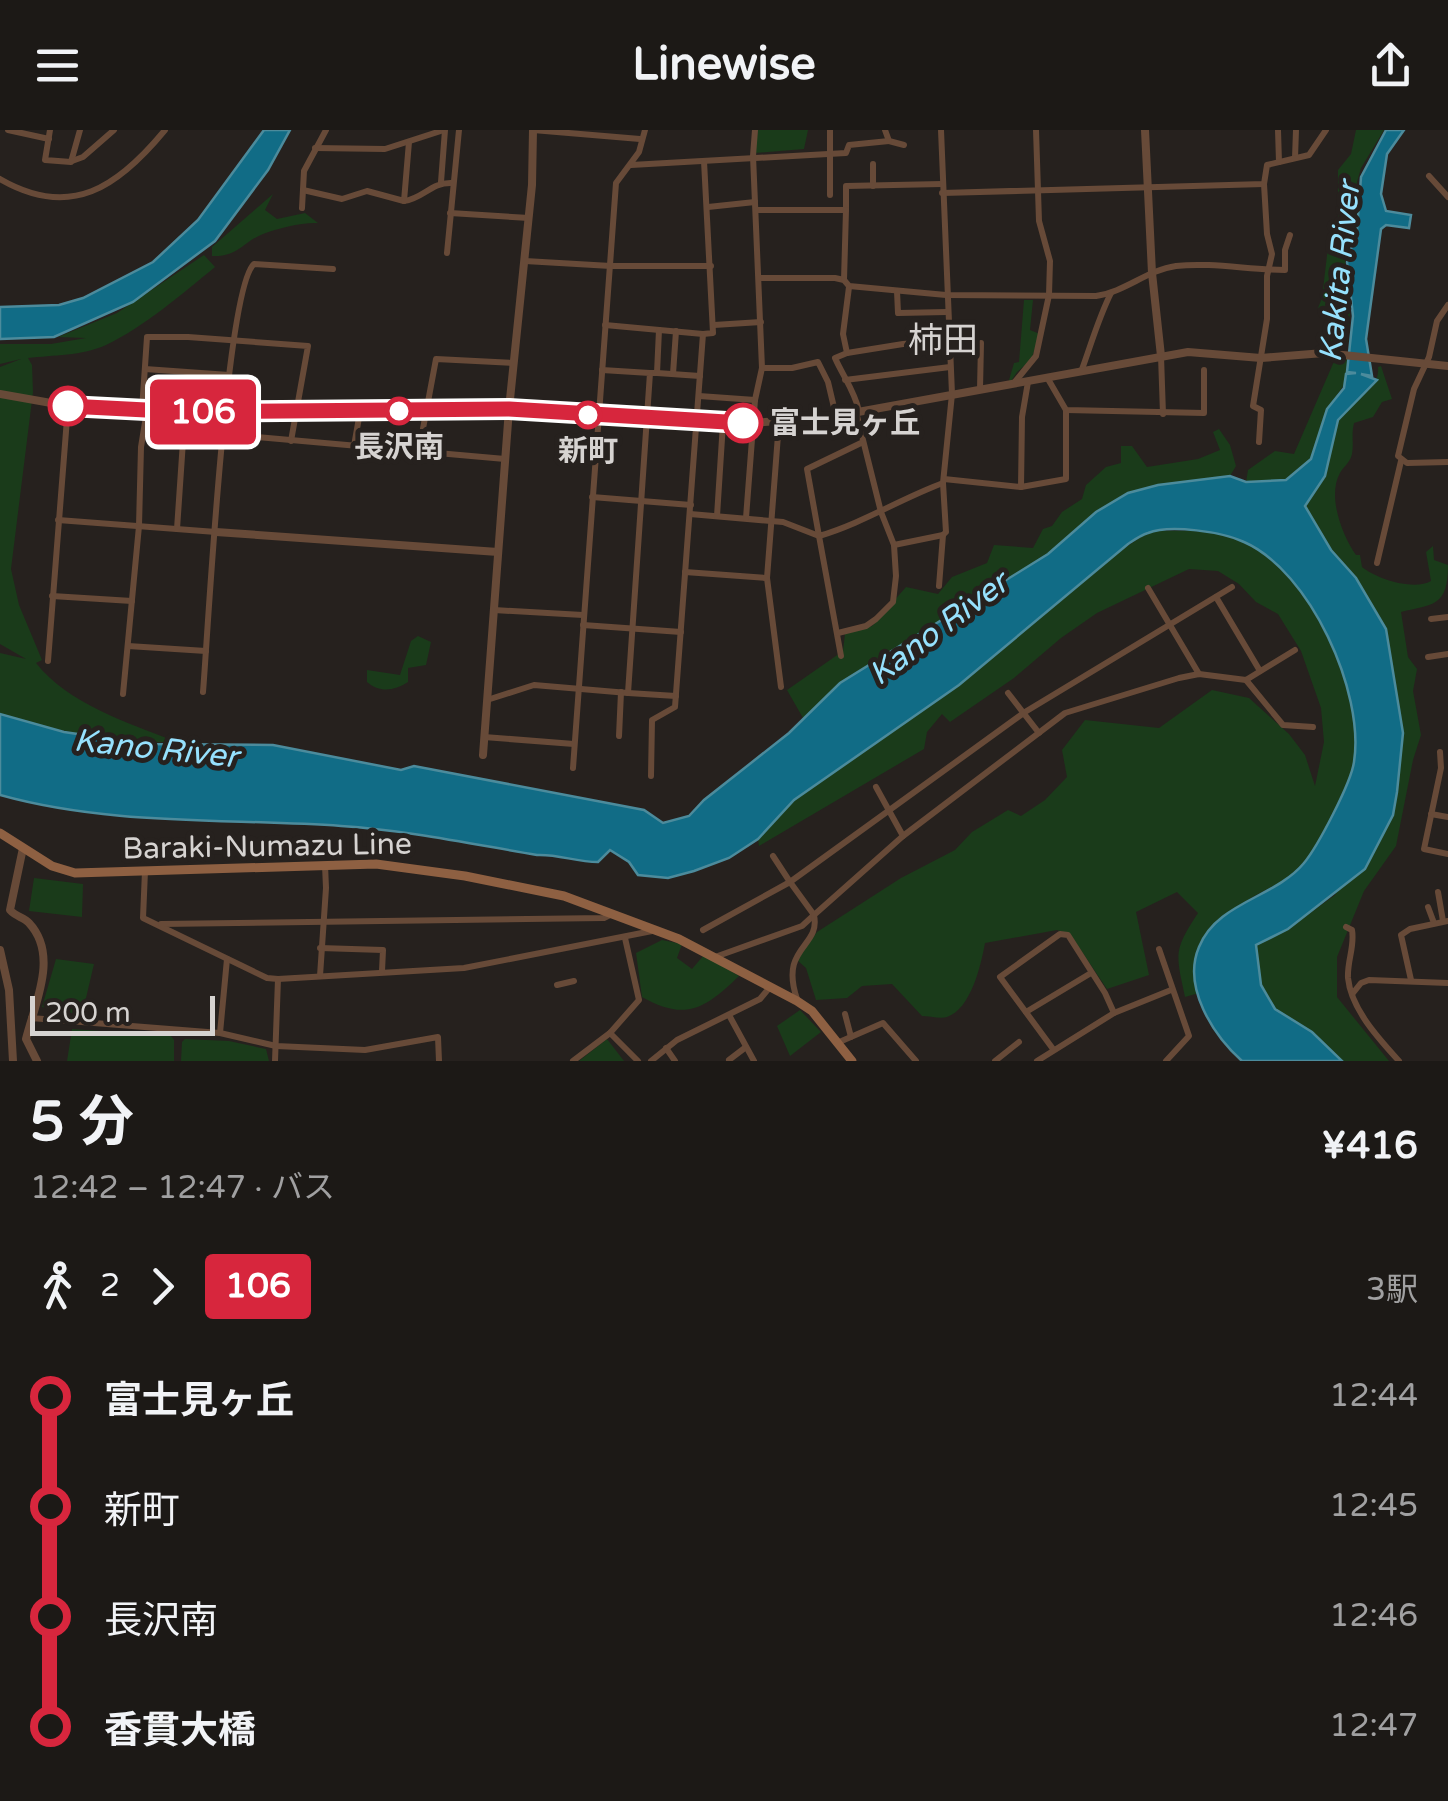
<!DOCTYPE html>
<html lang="ja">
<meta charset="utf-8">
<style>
:root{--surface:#1c1916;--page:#292623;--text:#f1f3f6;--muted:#a0a0a1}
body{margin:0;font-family:"Varela Round","Noto Sans JP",sans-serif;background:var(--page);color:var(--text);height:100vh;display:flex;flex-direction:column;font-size:38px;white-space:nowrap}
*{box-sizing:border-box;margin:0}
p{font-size:32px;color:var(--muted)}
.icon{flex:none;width:55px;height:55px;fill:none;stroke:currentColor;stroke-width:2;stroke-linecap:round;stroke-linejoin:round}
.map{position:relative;height:931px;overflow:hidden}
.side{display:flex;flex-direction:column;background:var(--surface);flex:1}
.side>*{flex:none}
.badge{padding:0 20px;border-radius:8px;font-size:35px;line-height:65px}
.scale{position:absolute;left:30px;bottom:25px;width:185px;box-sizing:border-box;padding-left:10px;border:5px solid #d6d3d1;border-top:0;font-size:28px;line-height:35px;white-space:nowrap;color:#d6d3d1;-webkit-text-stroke:8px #26211e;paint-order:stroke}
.map>.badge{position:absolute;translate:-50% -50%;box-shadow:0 0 0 5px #fff}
.legs{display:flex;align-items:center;gap:15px;height:110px;padding:0 30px;font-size:32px}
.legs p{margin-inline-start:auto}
.summary{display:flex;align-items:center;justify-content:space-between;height:170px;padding:0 30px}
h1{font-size:55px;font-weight:700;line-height:75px}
ul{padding:0 30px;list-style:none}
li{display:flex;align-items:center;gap:35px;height:110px;font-size:38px}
li i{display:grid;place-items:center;width:15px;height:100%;margin:0 12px;background:currentColor}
li i::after{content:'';width:25px;height:25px;margin:-12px;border:8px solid;border-radius:50%;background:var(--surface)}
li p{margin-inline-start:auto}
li:first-child i{background:linear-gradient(#0000 50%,currentColor 0)}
li:last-child i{background:linear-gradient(currentColor 50%,#0000 0)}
header{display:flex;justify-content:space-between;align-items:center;height:130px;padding:0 30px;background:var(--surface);font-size:45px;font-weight:700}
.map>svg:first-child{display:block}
</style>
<header><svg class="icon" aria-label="menu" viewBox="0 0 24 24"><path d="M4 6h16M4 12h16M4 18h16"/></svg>Linewise<svg class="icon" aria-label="share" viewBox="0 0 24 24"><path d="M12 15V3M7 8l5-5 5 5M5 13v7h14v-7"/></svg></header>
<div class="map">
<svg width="1448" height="931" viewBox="0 0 1448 931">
<rect width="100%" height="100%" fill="#26211e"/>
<g fill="#1a3b1a">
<polygon points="758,0 808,0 804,19 755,23"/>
<polygon points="1356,0 1384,0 1361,38 1357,52 1356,99 1346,124 1344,144 1351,171 1347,215 1336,218 1332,216 1328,192 1318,178 1322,168 1328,117 1338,91 1338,40 1351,24"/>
<path d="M273 64 265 80 277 89 305 83 318 93C303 92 278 98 263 104 241 113 239 127 212 126V117Z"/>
<path d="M204 125 215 137C182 164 144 197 106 215 82 226 53 225 28 228L32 235 33 262 11 439 19 475 42 530 36 533C67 573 128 593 174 611 125 618 48 598 0 584V523L26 529 0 514V237L21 229 0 234V214H51L86 208 58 207 117 183Z"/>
<polygon points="1024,170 1033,170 1030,200 1040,204 1031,230 1017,242 1007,257 1014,233 1019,232"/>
<polygon points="1349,228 1344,255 1327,279 1311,329 1286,350 1246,352 1248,340 1275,321 1294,324 1335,229"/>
<path d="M1381 236 1392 269 1382 272 1373 287 1354 293C1351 305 1354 313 1352 324 1350 333 1344 336 1340 343 1327 366 1342 405 1356 425H1360L1362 437C1377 449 1414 461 1431 451L1426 422 1433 416 1434 430 1448 435C1448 477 1433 474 1401 482L1408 527 1417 539 1413 561 1421 605 1413 630 1396 716 1364 761 1337 827V867L1389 931H1342L1312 902 1275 879 1261 855 1256 815 1288 799 1335 765 1397 662 1403 603 1386 499 1356 448 1331 420 1305 376C1311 365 1322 354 1326 342 1332 323 1331 295 1345 280 1358 266 1380 259 1378 237Z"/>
<polygon points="1219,299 1230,315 1236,336 1230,346 1158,355 1111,373 1048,424 840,553 803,588 787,560 843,521 845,504 872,496 906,457 938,464 952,447 987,433 994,415 1033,418 1043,399 1052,396 1062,382 1082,369 1086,355 1106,337 1121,333 1121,316 1132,316 1147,337 1198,329 1220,320 1213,302"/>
<path d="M1150 401C1188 401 1228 398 1261 420 1312 453 1371 577 1353 637 1344 666 1320 716 1299 738 1284 754 1265 758 1248 770 1237 778 1204 807 1199 818 1192 832 1196 848 1199 863L1185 867C1176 824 1173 821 1198 783L1177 762 1136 782 1149 845 1107 859 1070 804 1057 800 985 813C981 835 971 879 947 887 940 889 929 886 922 886L892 854 862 856 847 868 816 870 806 838 797 830 817 802 901 748 955 720 972 702 1008 680 1021 686 1045 670 1067 647 1062 620 1085 590 1159 598 1212 560 1249 568 1289 604 1305 625 1315 656 1324 612 1321 578 1301 521 1278 484 1256 472 1239 454 1218 441 1189 439 1097 483 1061 508 1014 548 950 592 942 584 927 602 924 619 759 716 758 709 794 670 959 555 1102 433Z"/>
<path d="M418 506 431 512 426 535 408 538V552C394 561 380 563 367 552V540L400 545 411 511Z"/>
<polygon points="34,748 83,754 82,787 29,781"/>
<path d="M662 810 682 814 677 828 692 839 704 825 739 846C706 878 686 892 642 867L636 823Z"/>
<polygon points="56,829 94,834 82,885 42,877"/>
<polygon points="800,880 821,902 790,926 777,896"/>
<polygon points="72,899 171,906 174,910 174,931 67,931"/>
<polygon points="185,909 229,911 266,919 269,931 181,931 182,912"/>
<polygon points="607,909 624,931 579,931"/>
</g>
<g fill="#116c86" stroke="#4c8b9c" stroke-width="2.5">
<polygon points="264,0 290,0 268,40 215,111 133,172 54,207 0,209 0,177 59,175 83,168 153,132 198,90"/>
<path d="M1386 0H1404L1387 24 1381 64 1386 81 1411 85 1409 98 1386 95 1381 99 1366 209 1372 246 1361 244 1377 250 1338 290 1325 346 1305 376 1331 420 1356 448 1386 499 1403 603 1397 662 1393 685 1365 739 1288 799 1256 815 1261 855 1275 879 1312 902 1342 931H1242C1213 905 1182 857 1199 817 1217 772 1275 768 1304 733 1318 716 1351 653 1354 632 1365 562 1310 441 1244 412 1223 402 1170 394 1148 403 1141 405 1134 410 1128 414L959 555 794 670 758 709 729 728 694 741 668 748 638 745 629 732 610 720 598 732C575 732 559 724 537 725 472 714 406 700 341 696 227 688 111 696 0 665V584L64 602 146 614 273 615 401 640 414 636 644 680 663 693 689 686 704 670 789 603 840 553 1048 424 1096 382 1128 363 1158 355 1230 346 1246 352 1286 350 1311 329 1327 279 1344 258 1346 244 1356 243 1347 242 1353 186 1347 132 1357 100 1361 47Z"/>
</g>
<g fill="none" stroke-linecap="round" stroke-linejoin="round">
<g stroke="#674a38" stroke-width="6">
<polyline points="8,0 49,9"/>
<polyline points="50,0 45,30 71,32 80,0"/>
<polyline points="533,0 640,9"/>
<polyline points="885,0 889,11 904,15"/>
<polyline points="1278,0 1279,32"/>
<polyline points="315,18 385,19 444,0"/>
<polyline points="1295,28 1296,0"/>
<polyline points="72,31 83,27 114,0"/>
<polyline points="873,34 873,56"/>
<polyline points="631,35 846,23 849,15 889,11"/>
<polyline points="1429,46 1448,67"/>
<path d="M0 49C71 90 118 57 165 0"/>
<polyline points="441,52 445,0"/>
<polyline points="303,60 342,69 367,61 404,71 409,12"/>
<polyline points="942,63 1264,54 1267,35 1309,25 1326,0"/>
<polyline points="830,65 830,0"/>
<path d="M404 71C423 69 431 52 452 53"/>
<polyline points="708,77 755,72"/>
<polyline points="302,78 304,41 326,0"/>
<polyline points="757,80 846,80 846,56 942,54"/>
<polyline points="450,83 529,88"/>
<polyline points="447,123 459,0"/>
<polyline points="525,131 611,136 711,136"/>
<path d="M760 148H835L844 150 849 156 946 165 1096 166C1125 162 1147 140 1176 136 1211 132 1250 140 1285 140V120L1290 105"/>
<polyline points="844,150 846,80"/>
<path d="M849 157 843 204 847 223 835 228C843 246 855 262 859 281"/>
<polyline points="897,161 898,183 947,182"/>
<polyline points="1448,175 1437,191 1429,227 1414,259 1398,326 1407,333 1448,332"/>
<polyline points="605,195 703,204"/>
<polyline points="714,195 761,192"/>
<polyline points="847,223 903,214 948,210"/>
<polyline points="1161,226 1163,284"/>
<polyline points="762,238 792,238 818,232 828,252 836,286"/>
<polyline points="145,239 229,245"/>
<path d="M1081 242C1091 215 1098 189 1111 163"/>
<polyline points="650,243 657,243 659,200"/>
<polyline points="657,243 700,246"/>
<polyline points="673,244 676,201"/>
<polyline points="1048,249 1066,280 1204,283 1204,240"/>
<polyline points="845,250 950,237"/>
<polyline points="1014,253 1036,226 1049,165 1050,131 1039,91 1036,0"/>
<polyline points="980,259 981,213"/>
<polyline points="699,266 755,270"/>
<polyline points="142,280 147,207 188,207 308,216 291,311"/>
<polyline points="779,292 767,448 781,557"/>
<polyline points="223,304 505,329"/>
<polyline points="1259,312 1261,280 1253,276 1267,189 1267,146 1272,124 1267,104 1264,54"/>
<path d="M861 313 807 339 819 406C863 393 900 369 943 353"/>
<polyline points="354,316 360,282"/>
<polyline points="419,320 436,229 514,233"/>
<polyline points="944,349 1021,357 1066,349 1066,280"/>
<polyline points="1021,357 1022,287 1028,252"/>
<polyline points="592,367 691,375"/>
<polyline points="690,384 783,392 819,406 841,526"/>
<polyline points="717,386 723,293"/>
<polyline points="746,388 755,270 762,238 753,26 755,0"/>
<polyline points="58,390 216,402"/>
<polyline points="177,399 185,282"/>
<polyline points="894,415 943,405"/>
<polyline points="1377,433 1401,331"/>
<polyline points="685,442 767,448"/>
<polyline points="939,456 943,405 946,402 943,353 952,264 941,0"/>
<polyline points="1148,458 1199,544"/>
<polyline points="52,466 132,471"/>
<polyline points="1216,467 1260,541"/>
<polyline points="494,480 583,485"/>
<polyline points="1431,489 1448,487"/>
<polyline points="583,495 681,502"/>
<polyline points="838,503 866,496 876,489 893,472 896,446 894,415 881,382 856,282"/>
<polyline points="128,516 206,521"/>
<polyline points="1428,527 1448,524"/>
<polyline points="48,531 68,276"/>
<polyline points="1246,550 1283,595 1313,597"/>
<path d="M203 562C208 502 226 158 254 134L333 139"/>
<polyline points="628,563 676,566"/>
<polyline points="1008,563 1039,603"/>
<polyline points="123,564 139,396 141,317 147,280"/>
<polyline points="487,570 534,555 628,563 650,243 602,240"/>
<polyline points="619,606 621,562"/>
<polyline points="484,607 574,614"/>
<polyline points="1440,622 1441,638 1424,719 1448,724"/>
<polyline points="573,638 616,53 639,22 645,0"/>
<polyline points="651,646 652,590 675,577 703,204 713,203 704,31"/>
<polyline points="876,657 903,706"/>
<polyline points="1431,684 1448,687"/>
<polyline points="145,741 143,788 267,848 278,849 464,838 652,801"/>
<polyline points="1438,762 1443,791"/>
<polyline points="1428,777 1434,793"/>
<polyline points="161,794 604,788 610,785"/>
<path d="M1346 797 1352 800C1355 816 1347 831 1348 848 1351 879 1379 909 1399 931"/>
<polyline points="703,800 790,752 773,726"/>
<polyline points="320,818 383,820 382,841"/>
<polyline points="1159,819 1189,906 1166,931"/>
<polyline points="715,827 802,796 814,785 790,752 1025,582 1232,457"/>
<polyline points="320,846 326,758 325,735"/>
<polyline points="1411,850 1401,805 1410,799 1448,791"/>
<polyline points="557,855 574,851"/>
<polyline points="1353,863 1361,853 1369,850 1448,853"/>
<path d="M797 869C779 816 821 818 814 785L903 706 1065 583 1179 548 1199 544 1246 550 1295 520"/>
<polyline points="1026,882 1091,843"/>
<polyline points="845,884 851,907"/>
<polyline points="729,885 754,931"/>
<polyline points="31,888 220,903 276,916 365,920 438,907 439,931"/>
<polyline points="220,903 227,829"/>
<polyline points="610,903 638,931"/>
<polyline points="837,913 883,893 916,931"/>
<polyline points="666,918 675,931"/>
<polyline points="1053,919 1000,847 1060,804 1068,805 1105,863 1114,883"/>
<polyline points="729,930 746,917"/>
<polyline points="275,931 278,849"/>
<polyline points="573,931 610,903 639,870 625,808"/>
<polyline points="651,931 677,910 760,869 770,857"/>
<polyline points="995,931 1019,912"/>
<polyline points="1037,931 1114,883 1171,860"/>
</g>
<g stroke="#674a38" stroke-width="8">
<polyline points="1145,0 1152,143 1161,226"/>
<polyline points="0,264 68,276 185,282 509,279 753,293 836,286 1188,222 1261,228 1324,223 1448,236"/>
<polyline points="216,402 498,422"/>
<polyline points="483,625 509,279 532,55 533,0"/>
<path d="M23 718 10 780C16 787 24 787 29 793 59 825 35 873 26 909L37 931"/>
<polyline points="0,820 9,860 13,931"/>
</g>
<polyline stroke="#8e6042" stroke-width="9" points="0,703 52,736 75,743 376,734 465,746 564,766 679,809 797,871 812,881 852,931"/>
</g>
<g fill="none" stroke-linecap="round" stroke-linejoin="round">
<defs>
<polyline id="line-1" points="68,276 185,282 509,279 743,293"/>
</defs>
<use href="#line-1" stroke="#fff" stroke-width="22"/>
<use href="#line-1" stroke="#d7263d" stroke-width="15"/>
</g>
<g fill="#fff" stroke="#d7263d" stroke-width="5">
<circle cx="68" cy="276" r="18"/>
<circle cx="399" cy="281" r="12"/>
<circle cx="588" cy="285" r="12"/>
<circle cx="743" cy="293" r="18"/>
</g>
<g text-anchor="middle" stroke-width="10" stroke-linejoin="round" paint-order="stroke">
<g font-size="30" font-weight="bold" fill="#d6d3d1" stroke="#26211e">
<text x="770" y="303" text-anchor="start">富士見ヶ丘</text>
<text x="399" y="327">長沢南</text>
<text x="588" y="331">新町</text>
</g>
<g font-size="30" fill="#d6d3d1" stroke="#26211e">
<text transform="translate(267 716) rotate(-1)" y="10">Baraki-Numazu Line</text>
</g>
<g font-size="32" font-style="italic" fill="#96e1fd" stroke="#26211e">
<text transform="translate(1339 142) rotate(-84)" y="11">Kakita River</text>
<text transform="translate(938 498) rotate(-37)" y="11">Kano River</text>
<text transform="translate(156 618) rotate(6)" y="11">Kano River</text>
</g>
<g font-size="35" fill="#d6d3d1" stroke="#26211e">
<text x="943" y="222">柿田</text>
</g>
</g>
</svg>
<div class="scale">200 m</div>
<b class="badge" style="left:203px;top:282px;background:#d7263d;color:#fff">106</b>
</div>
<section class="side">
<div class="summary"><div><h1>5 分</h1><p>12:42 – 12:47 · バス</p></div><b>¥416</b></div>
<div class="legs"><svg class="icon" aria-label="walk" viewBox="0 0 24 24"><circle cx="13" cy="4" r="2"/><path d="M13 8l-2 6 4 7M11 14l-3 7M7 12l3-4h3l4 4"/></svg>2<svg class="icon" aria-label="forward" viewBox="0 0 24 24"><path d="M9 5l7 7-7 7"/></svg><b class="badge" style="background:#d7263d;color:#fff">106</b><p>3駅</p></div>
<ul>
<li><i style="color:#d7263d"></i><b>富士見ヶ丘</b><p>12:44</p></li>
<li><i style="color:#d7263d"></i><span>新町</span><p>12:45</p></li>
<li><i style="color:#d7263d"></i><span>長沢南</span><p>12:46</p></li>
<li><i style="color:#d7263d"></i><b>香貫大橋</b><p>12:47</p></li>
</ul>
</section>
